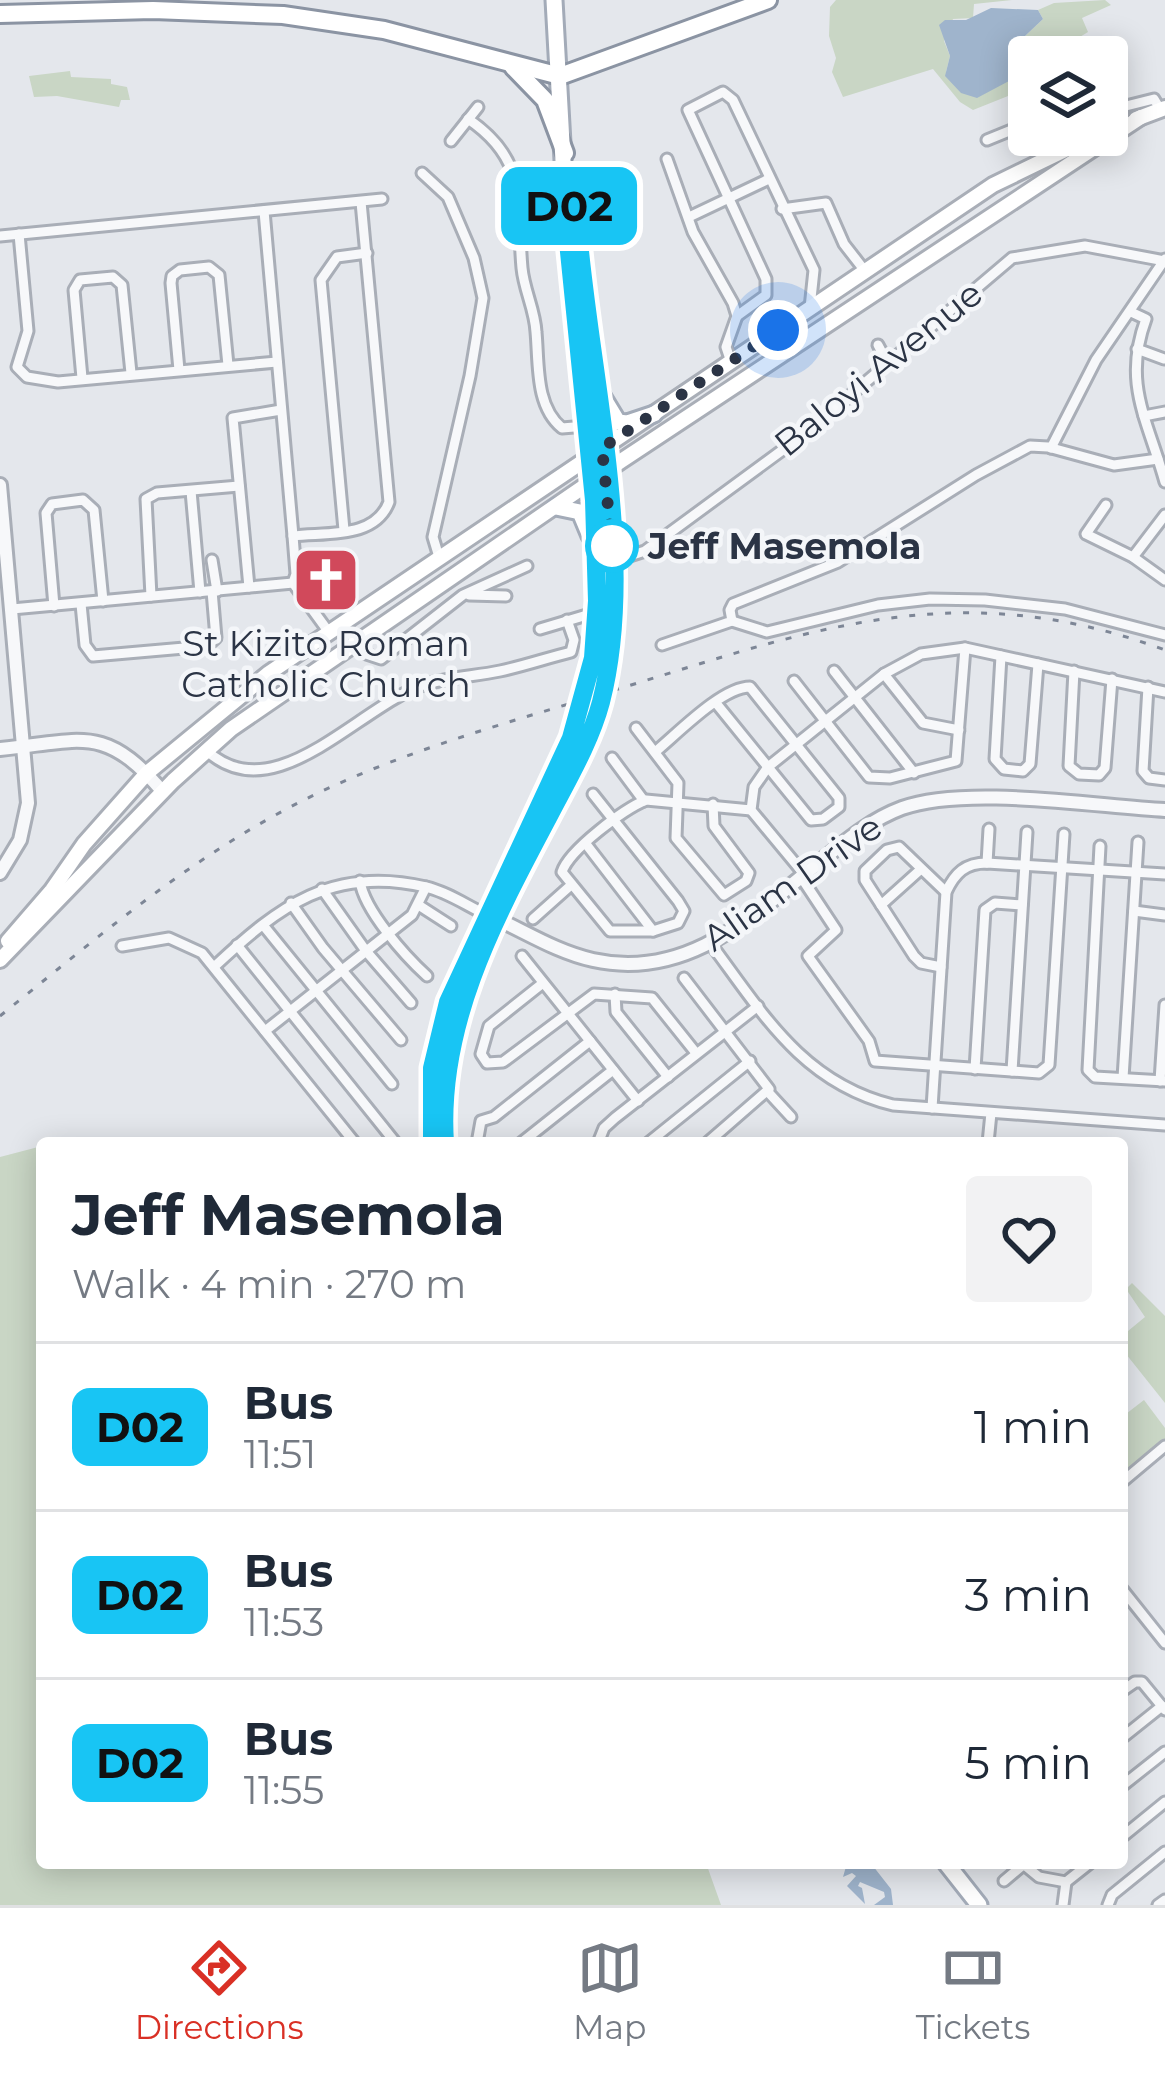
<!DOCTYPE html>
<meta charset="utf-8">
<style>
:root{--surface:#fff;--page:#f2f2f3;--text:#1f2937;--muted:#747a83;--line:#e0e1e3;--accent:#d93025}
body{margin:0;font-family:Montserrat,sans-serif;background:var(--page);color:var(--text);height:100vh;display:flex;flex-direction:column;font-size:45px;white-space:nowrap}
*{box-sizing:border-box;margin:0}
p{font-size:39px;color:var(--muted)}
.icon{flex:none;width:66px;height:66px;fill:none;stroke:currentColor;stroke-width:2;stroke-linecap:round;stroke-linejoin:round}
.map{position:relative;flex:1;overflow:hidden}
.drawer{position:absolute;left:36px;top:1137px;width:1092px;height:732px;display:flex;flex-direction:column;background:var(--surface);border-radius:12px;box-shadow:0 6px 30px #0003}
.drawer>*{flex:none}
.badge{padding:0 24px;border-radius:18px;font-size:42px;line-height:78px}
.buttons{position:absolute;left:1008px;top:36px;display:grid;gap:24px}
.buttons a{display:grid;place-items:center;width:120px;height:120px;border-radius:12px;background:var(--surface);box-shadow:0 6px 30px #0003;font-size:60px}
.you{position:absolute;width:60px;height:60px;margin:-30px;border:9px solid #fff;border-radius:50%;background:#1a73e8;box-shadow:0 0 0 18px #1a73e833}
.map>.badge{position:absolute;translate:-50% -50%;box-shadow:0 0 0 6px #fff}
.round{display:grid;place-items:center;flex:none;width:126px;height:126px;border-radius:12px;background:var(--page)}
.head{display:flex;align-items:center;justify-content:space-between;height:204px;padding:0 36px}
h1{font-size:57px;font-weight:700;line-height:90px}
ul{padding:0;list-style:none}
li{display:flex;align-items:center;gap:36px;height:168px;padding:0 36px;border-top:3px solid var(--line)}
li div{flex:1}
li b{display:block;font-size:45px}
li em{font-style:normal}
li .badge{min-width:132px;font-weight:700;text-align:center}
.tab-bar{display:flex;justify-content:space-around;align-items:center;height:168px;border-top:3px solid var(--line);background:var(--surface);font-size:33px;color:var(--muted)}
.tab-bar a{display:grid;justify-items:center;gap:6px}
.tab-bar .current{color:var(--accent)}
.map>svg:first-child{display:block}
</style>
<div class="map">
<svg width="1165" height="1905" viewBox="0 0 1165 1905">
<rect width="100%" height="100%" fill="#e4e7ec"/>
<g fill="#c9d6c5">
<polygon points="836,0 1012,0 974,4 973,18 953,19 944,41 950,56 946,72 1020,59 1025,36 1043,19 1038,10 1054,3 1105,0 1111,5 1082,18 1088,32 1047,57 1029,57 1029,77 1008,96 973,110 960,102 933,69 843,97 832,72 836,58 829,36 830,7"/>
<polygon points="70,71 71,77 111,79 111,84 127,87 130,100 121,100 119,107 57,96 34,97 29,76"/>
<polygon points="42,1146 42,1863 706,1863 721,1905 0,1905 0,1157"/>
<polygon points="1132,1283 1165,1316 1165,1403 1122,1349 1122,1336 1145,1317 1126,1289"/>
<polygon points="1144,1400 1165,1428 1165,1442 1122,1475 1122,1417"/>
</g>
<g fill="#9fb4cc">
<polygon points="991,8 1038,10 1043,19 1025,36 1009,81 977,98 961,93 945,76 950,56 939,25 945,20 966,20"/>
<polygon points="847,1863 873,1866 891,1889 893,1905 874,1905 885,1897 884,1892 860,1882 858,1886 862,1888 865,1904 847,1886 856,1876 852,1873 843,1877"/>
</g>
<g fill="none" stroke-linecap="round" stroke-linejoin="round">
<defs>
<g id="minor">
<polyline points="1107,115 1122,107 1154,99 1160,109"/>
<path d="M468 119C530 161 516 204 522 268 524 290 535 310 536 332 539 364 535 406 562 428L586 426"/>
<polyline points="987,140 1029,123"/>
<polyline points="451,141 478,107"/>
<polyline points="667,159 693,232 733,303 737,316 726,347 731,362"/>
<polyline points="422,173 448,197 474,258 483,298 470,376 433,537 439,557"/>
<polyline points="782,209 826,203 844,244 865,271"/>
<polyline points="264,211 293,536 296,574 293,583"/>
<polyline points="689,217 769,179"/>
<polyline points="19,234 28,331 17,367 27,377 58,382 277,362"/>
<polyline points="0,236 382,199"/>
<path d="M1131 312 1146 319C1122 384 1148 420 1165 482"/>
<polyline points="737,316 766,295 766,279 688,110 723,92 733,100 814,270 810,308"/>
<polyline points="878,345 887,362"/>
<polyline points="1137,349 1164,359"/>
<polyline points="179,370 171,283 172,276 180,270 209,267 219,275 228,365"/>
<polyline points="82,378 74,290 80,280 113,277 122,285 131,373"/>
<polyline points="1144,416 1165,412"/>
<polyline points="1051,448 1096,360 1165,259"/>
<polyline points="191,491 200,592"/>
<polyline points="1106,505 1086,534 1133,557 1165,580"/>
<polyline points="344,530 321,280 337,257 367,253"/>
<path d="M293 536C327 532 375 539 389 502L361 202"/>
<polyline points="1133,557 1165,515"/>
<polyline points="212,560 217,591"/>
<polyline points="614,561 645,551 807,432 1012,258 1085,246 1165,261"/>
<polyline points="293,583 328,631"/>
<polyline points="249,587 233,418 281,410"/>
<polyline points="469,595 506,596"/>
<polyline points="151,596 146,499 157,493 239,486"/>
<polyline points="81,604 85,645 93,656 207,646 216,638 212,591"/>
<polyline points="54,606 46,513 52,504 83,500 94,510 103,601"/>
<polyline points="12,609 293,583"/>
<polyline points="732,621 767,632 878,605 930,599 985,600 1065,609 1165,635"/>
<polyline points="341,622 366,654 381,659 463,595 527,566"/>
<polyline points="540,629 597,612"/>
<polyline points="662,645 732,621 730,610 733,604 838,562 976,475 1030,446 1048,447 1114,465 1158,459"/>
<polyline points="1001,656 995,759 1004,769 1023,771 1030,764 1038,664"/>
<polyline points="834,671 914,773"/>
<polyline points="1074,671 1069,766 1079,774 1099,775 1105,768 1112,679"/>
<polyline points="884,674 923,723 959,730"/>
<polyline points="794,681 869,777 890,778 956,761 965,648"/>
<polyline points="1148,687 1143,771 1149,778 1165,780"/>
<polyline points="636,728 678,783 676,838 724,895 746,881 749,873 714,826 713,804"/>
<path d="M206 750C275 815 362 702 427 684 450 677 476 676 500 671 524 666 547 658 571 652L574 640 567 620"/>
<path d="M655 752C678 733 722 687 750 687L839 798V807L823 819 811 820 716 703"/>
<polyline points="612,758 644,801"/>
<path d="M593 794 678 901 684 911 678 923 653 931H610L562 872C569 850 624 809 646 800L751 810"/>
<polyline points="586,844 653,931"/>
<polyline points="1100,846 1088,1070 1095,1077 1165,1081"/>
<polyline points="987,863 989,829"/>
<polyline points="804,874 751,810 754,787 768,767 884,674 921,654 965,648 1165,692"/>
<polyline points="801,877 836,930 808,956 869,1041 875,1061 1039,1073 1049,1065 1064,834"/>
<path d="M360 881C364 910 405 956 427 976"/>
<polyline points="322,889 366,951 411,1003"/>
<polyline points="291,903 323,948 401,1040"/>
<polyline points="881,905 920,870"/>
<polyline points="420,906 451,926"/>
<polyline points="1134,911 1165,915"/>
<polyline points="533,919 570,886"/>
<polyline points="263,925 392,1084"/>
<path d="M711 944C763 1014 803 1083 893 1105L1165 1125"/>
<polyline points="237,945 395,1142"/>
<polyline points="122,946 169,938 202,953 355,1143"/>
<polyline points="522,956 638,1101"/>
<path d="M215 966C279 906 333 865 426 887 448 892 467 906 487 915"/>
<polyline points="941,967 921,963 914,956 865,880 865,871 887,850 899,847 946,892"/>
<polyline points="684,978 769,1089 707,1143"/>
<polyline points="543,983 489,1026 481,1054 487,1063 503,1062 594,994 652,998 696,1053"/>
<polyline points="615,994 616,1012 668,1077"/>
<polyline points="265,1031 412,915 426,887"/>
<polyline points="975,1069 985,910 995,903 1022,905"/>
<polyline points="1012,1071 1027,832"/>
<polyline points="1123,1078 1138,842"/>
<polyline points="1160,1081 1165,1005"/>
<polyline points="768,1092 791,1117"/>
<path d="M932 1108 946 892C955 873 965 863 987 863L1165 874"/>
<polyline points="477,1143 481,1121 494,1117 590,1041"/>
<polyline points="521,1143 613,1070"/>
<polyline points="598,1143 604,1128 615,1118 758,1006"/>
<polyline points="648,1143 750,1061"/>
<polyline points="988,1143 991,1113"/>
<polyline points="1122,1482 1165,1446"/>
<polyline points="1122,1589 1165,1643"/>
<polyline points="1122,1691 1135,1682 1142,1682 1165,1710"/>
<polyline points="1122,1738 1162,1706"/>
<polyline points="1122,1786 1165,1752"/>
<polyline points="1122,1837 1165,1802"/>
<polyline points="1022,1863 1039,1877 1066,1882 1090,1863"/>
<polyline points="1004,1881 1023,1865"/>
<polyline points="1063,1905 1066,1882"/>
<polyline points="1108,1905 1112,1895 1165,1852"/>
<polyline points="1158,1905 1165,1900"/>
</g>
<g id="tertiary">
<polyline points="0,485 28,803 20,840 0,873"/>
<path d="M0 749C82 741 104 723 163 792"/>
<path d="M493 917C526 932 557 952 593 960 683 980 747 921 811 869 840 846 867 821 902 808 966 785 1093 806 1165 810"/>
</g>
<g id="secondary">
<polyline points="1136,119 1165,108"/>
<polyline points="8,941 52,890 84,844 147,773 269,673 993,185 1096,135"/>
<polyline points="0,960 173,781 231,729 621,461 1141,117"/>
</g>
<g id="primary">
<polyline points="554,0 567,232 594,500 597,601 593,658"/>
<polyline points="574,218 609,499 615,573 610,655"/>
<polyline points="601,394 618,422 627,423 654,414"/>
<polyline points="556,507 580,512 590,536"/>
<polyline points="432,1143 432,1068 448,1002 570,738"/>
<path d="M445 1143C436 994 531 854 594 724"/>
<polyline points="946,1863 979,1905"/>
</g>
<g id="motorway">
<polyline points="0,14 153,10 283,15 384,30 560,76 768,0"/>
<polyline points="513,67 545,100 565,153"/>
</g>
</defs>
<use href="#minor" stroke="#a9aeb7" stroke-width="15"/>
<use href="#tertiary" stroke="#a9aeb7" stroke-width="18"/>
<use href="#secondary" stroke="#a9aeb7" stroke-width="20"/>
<use href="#primary" stroke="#a3abb8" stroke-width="21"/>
<use href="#motorway" stroke="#8b94a3" stroke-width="22"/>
<use href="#minor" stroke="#f7f8fa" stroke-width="9"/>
<use href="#tertiary" stroke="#f7f8fa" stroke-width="12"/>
<use href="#secondary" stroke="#fff" stroke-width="14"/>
<use href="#primary" stroke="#fff" stroke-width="15"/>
<use href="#motorway" stroke="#fff" stroke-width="16"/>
<path stroke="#7d8696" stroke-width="3" stroke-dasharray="6 12" stroke-linecap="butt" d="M0 1016C87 946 172 873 270 818 371 761 482 730 592 697 798 635 949 570 1165 650"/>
<defs>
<g id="primary-bridge">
<polyline points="594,724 610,655"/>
<polyline points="570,738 593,658"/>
</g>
</defs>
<use href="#primary-bridge" stroke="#a3abb8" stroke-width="21" stroke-linecap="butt"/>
<use href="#primary-bridge" stroke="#fff" stroke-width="15"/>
</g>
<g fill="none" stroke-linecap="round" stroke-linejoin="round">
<defs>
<path id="line" d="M432 1143V1068L448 1002 571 738 593 658 597 601 594 500 567 232 568 204 579 241C592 384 637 563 601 702 590 743 567 781 548 818 494 920 437 1025 445 1143"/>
</defs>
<use href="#line" stroke="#fff" stroke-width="27"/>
<use href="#line" stroke="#18c5f4" stroke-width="18"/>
<polyline stroke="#2b3445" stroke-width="12" stroke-dasharray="0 21.6" points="612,546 602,448 778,330"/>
</g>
<defs>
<symbol id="church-square" viewBox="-11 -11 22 22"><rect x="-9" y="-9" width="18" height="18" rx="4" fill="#d1495b" stroke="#f4f6f9"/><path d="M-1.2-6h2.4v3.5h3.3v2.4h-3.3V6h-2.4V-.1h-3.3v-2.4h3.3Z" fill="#fff"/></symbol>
</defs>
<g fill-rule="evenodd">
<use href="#church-square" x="288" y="542" width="76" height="76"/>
</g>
<circle fill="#fff" stroke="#18c5f4" stroke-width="6" cx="612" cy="546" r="24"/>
<g text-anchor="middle" stroke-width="9" stroke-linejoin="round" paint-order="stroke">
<g font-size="36" fill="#2b3445" stroke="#f4f6f9">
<text transform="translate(878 368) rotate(-39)" y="13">Baloyi Avenue</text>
<text transform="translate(792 882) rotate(-35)" y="13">Aliam Drive</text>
</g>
<g font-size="36" font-weight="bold" fill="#2b3445" stroke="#f4f6f9" text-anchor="start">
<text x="648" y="559">Jeff Masemola</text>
</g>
<g font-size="36" fill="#2b3445" stroke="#f4f6f9">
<text x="326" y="656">St Kizito Roman<tspan x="326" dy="41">Catholic Church</tspan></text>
</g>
</g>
</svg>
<div class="buttons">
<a><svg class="icon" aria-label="layers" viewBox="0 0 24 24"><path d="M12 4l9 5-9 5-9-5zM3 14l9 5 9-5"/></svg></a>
</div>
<div class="you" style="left:778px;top:330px"></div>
<b class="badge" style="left:569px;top:206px;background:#18c5f4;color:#111">D02</b>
<section class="drawer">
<div class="head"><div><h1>Jeff Masemola</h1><p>Walk · 4 min · 270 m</p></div><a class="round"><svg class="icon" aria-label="heart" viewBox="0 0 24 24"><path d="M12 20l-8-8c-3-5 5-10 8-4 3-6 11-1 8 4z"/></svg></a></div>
<ul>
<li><span class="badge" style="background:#18c5f4;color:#111">D02</span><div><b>Bus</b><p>11:51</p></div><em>1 min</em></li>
<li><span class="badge" style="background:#18c5f4;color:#111">D02</span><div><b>Bus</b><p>11:53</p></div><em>3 min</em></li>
<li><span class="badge" style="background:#18c5f4;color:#111">D02</span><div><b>Bus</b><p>11:55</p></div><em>5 min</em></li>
</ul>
</section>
</div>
<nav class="tab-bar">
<a class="current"><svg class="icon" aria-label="directions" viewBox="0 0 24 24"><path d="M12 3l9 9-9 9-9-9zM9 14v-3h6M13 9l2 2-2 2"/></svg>Directions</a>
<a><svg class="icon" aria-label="map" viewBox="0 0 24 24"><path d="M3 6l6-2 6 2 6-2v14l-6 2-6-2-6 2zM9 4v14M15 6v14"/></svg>Map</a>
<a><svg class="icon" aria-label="tickets" viewBox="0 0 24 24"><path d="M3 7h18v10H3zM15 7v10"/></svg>Tickets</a>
</nav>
